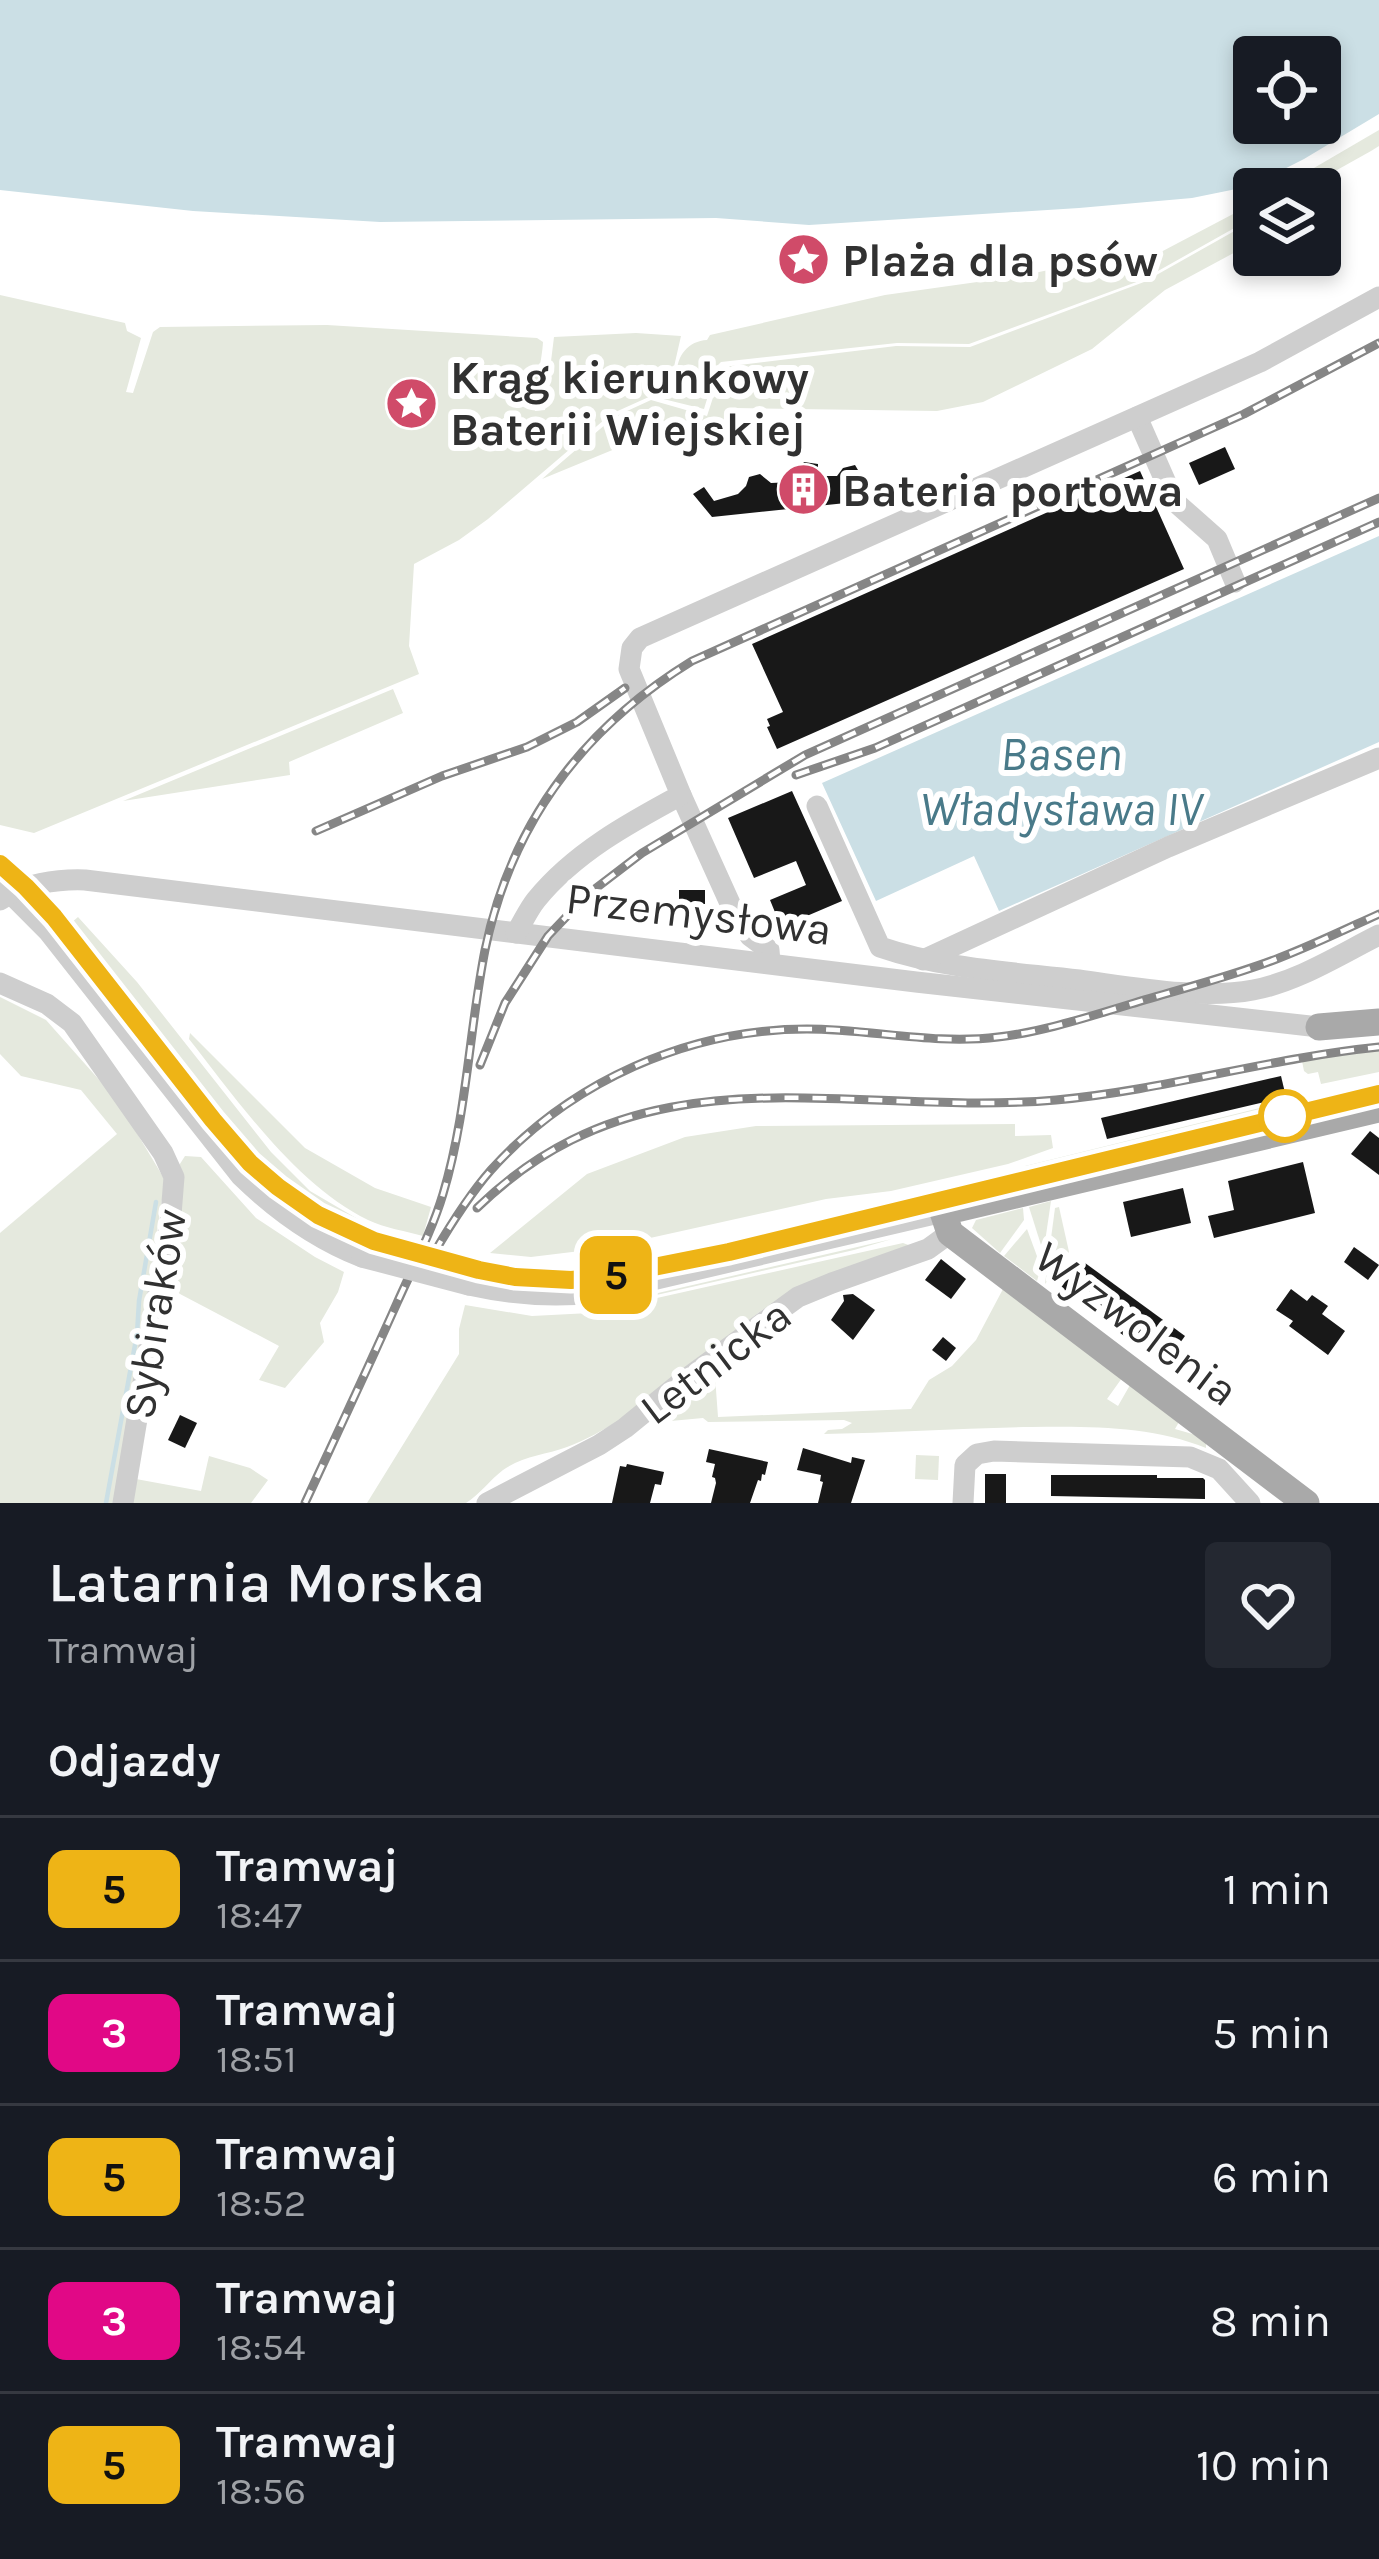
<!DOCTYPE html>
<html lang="pl">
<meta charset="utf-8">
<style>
:root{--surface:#171b24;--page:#242831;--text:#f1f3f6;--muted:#9ea1a6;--line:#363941}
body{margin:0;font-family:Karla,sans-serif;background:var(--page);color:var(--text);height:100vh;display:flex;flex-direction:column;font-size:45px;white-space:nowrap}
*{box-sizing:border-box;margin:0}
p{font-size:39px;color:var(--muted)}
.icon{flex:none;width:66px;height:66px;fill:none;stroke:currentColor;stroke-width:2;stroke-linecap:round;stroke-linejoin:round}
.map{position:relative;height:1503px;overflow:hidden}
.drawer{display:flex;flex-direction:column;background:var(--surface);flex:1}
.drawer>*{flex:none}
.badge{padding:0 24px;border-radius:18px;font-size:42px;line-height:78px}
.tools{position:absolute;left:1233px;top:36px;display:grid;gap:24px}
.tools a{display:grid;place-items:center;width:108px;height:108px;border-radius:12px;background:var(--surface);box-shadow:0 6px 18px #0003;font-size:60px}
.map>.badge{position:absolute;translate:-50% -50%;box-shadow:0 0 0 6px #fff}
h2{padding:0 48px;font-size:45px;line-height:108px}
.round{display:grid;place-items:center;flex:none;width:126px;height:126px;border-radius:12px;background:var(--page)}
.head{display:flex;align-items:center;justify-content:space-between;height:204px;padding:0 48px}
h1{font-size:57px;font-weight:600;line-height:90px}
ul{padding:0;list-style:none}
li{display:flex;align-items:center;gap:36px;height:144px;padding:0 48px;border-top:3px solid var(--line)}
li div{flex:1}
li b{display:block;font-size:45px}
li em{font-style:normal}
li .badge{min-width:132px;font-weight:700;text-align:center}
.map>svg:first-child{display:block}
</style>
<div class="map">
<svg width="1379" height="1503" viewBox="0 0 1379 1503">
<rect width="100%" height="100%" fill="#fff"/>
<g fill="#e5e9de">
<polygon points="1379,130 1379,146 1371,151 1303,189 1278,189"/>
<path d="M1254 203V217L1142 280 969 344 897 343 721 362 717 366 704 409 651 396 611 414 488 519 459 540 414 564 409 646 419 674 34 833 0 825V295L125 323 127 331 141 338 126 392 133 393 153 332 160 327 327 325 537 338 543 342C542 362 533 395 535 411L545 410 554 337 636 333 681 336 671 380 677 378C675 358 687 341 707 340L710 335 885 295 1020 276 1082 263H1140Z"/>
<polygon points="1254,220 1254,242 1165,290 1092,349 983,402 937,411 736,408 728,435 661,430 542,479 614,417 651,400 707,416 723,367 896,346 970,347 1144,282"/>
<polygon points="393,689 403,713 289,762 290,775 123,801"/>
<path d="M78 917 137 982 271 1152 310 1191 380 1232C288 1204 230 1127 174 1054 139 1010 105 967 71 923Z"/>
<polygon points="0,997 46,1020 117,1100 165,1180 115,1503 0,1503 0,1233 117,1134 81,1090 21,1076 0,1054"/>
<path d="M190 1033 305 1148 375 1188 431 1207 423 1236C405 1231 385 1228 368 1220 297 1186 237 1100 189 1039Z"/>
<polygon points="1379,1050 1379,1072 1321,1084 1318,1072 1308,1074 1304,1071 1302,1061"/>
<polygon points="1280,1103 1281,1107 1025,1169 1025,1166"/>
<polygon points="1015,1124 1015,1136 1051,1135 1053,1148 1008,1164 891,1191 826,1199 605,1248 531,1257 490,1253 587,1174 685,1137 756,1126"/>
<polygon points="185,1156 201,1157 256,1218 315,1257 344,1272 338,1292 320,1323 324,1342 285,1388 259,1380 279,1346 180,1294 169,1284 178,1167"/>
<polygon points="1051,1201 1045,1242 1041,1245 1029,1207"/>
<polygon points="1059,1207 1069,1252 1045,1284 1055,1208"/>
<polygon points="1023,1208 1024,1220 1000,1253 972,1228 976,1220"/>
<polygon points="1027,1229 1041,1267 1037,1281 1004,1256"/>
<polygon points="892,1239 854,1250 617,1304 619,1302"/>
<path d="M903 1243 914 1247 784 1298 762 1310 620 1420C603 1430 586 1440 567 1447 545 1455 523 1456 503 1470 490 1480 480 1494 466 1503H367L459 1354V1329L465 1305 532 1316 590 1313Z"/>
<path d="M1003 1289 1122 1378 1107 1399 1118 1406 1130 1385 1179 1422 1175 1429 1196 1435 1206 1442V1448C1152 1426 1089 1426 1031 1427 962 1428 893 1433 824 1434L828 1430 842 1429 852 1423 844 1420 708 1422 703 1418 660 1422V1416L686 1395 715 1376 718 1417 911 1409 929 1380 952 1366 976 1340Z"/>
<polygon points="916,1455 939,1456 938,1480 915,1479"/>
<polygon points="209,1456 250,1468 268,1480 251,1503 132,1503 136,1479 201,1491"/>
</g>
<g fill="#cbdfe5" fill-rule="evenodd">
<path d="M0 0H1379V114L1304 159 1251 186 1192 198 1079 208 809 225 716 218 380 222 193 211 0 190ZM1254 57H1320V123H1254Z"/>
<polygon points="1379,536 1379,742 999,911 974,856 876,901 822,783"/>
</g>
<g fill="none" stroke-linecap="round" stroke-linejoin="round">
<polyline stroke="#cbdfe5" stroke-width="4.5" points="106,1503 137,1334 139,1301 156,1202"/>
</g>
<g fill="#181818">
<polygon points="1225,447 1235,469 1199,485 1189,463"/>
<polygon points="804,462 818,464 818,476 837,476 843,468 855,465 864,480 865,501 712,517 693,494 704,487 714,501 738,494 746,486 749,477 760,474 771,483 793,482 800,474 799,469"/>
<polygon points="1140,471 1184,569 777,749 767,727 770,726 767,719 783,712 752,644"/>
<polygon points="792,791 842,901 781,927 770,900 806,885 796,861 754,878 728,818"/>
<rect x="679" y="890" width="26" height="14"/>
<polygon points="1281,1076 1286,1097 1107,1139 1101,1118"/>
<polygon points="1370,1131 1379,1138 1379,1175 1351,1154"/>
<polygon points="1303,1162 1315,1213 1214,1238 1208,1216 1234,1210 1228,1181"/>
<polygon points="1183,1188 1191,1223 1131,1237 1123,1202"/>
<polygon points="1354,1247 1379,1265 1368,1280 1344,1262"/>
<polygon points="941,1259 966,1279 951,1299 925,1280"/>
<polygon points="1081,1260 1185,1336 1164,1365 1060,1289"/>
<polygon points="1291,1289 1307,1301 1312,1295 1328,1306 1322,1314 1345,1331 1328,1355 1289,1326 1293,1321 1276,1310"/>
<polygon points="853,1294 875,1310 853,1340 831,1320 844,1301 843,1295"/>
<polygon points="943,1337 956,1348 946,1361 932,1350"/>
<polygon points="180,1415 197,1423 185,1448 168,1440"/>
<polygon points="803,1448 851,1463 852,1457 865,1460 851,1503 818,1503 823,1482 820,1481 821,1475 797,1470"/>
<polygon points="709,1449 768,1462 765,1475 762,1474 761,1481 758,1480 750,1503 711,1503 716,1483 715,1478 712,1477 715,1464 706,1462"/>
<polygon points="627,1464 664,1472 661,1485 655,1484 650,1503 612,1503 620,1466 626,1467"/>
<rect x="985" y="1474" width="21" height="29"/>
<polygon points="1051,1475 1157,1475 1157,1478 1203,1478 1205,1480 1205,1499 1051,1496"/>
</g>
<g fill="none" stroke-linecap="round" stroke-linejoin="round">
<g stroke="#cecece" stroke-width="21">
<polyline points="1137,417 1174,501 1217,539 1235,582"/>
<polyline points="681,795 733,910 750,936 769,950 770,962"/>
<path d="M817 806 880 947C944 969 1012 972 1079 980 1132 987 1201 1000 1253 990 1297 982 1339 955 1379 935"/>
<path d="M5 888 48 931 241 1176C276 1210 316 1239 362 1257"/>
<path d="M0 900C22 884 58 879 85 880L916 982 1319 1027"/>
<path d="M516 933C523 922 528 910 536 900 574 853 629 823 681 795L629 669 632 648 640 638 1260 362 1379 297"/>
<polyline points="923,960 1168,847 1379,758"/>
<polyline points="0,983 47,1004 72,1023 163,1153 174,1177 171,1215 123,1503"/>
<path d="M469 1285C514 1295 555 1298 601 1292L943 1212"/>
<polyline points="487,1503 599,1445 625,1428 679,1384 798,1297 832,1283 928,1249 950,1233"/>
<polyline points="963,1503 965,1465 977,1454 994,1451 1190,1457 1219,1469 1250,1503"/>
</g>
<g stroke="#a9a9a9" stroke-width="27">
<polyline points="1319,1027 1379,1022"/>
<polyline points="1306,1503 950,1233 943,1212 1379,1109"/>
</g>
<path stroke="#868686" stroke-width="3" d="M0 856 30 882 59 913C124 993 181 1082 253 1156 307 1211 374 1236 446 1255 488 1266 529 1275 573 1273 627 1271 682 1255 735 1244L1379 1087"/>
<defs>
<g id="rail">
<polyline points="796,775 875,748 1379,522"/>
<polyline points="316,831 442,776 527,747 577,722 625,688"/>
<polyline points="480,1065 505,1003 548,936 587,895 642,853 805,755 1379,498"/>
<path d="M477 1208C648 1042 846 1118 1056 1100 1165 1090 1270 1058 1379 1047"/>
<path d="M434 1253C451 1224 469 1195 491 1170 570 1082 688 1029 807 1029 871 1029 934 1045 998 1037 1043 1032 1087 1017 1131 1004 1180 989 1230 977 1279 958 1313 945 1346 929 1379 914"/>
<path d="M305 1503C336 1436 367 1370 397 1303 413 1267 432 1231 443 1194 467 1114 469 1031 485 950 511 824 583 728 692 661L1244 414 1379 343"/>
</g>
</defs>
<use href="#rail" stroke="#868686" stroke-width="9"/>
<use href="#rail" stroke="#fff" stroke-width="4.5" stroke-dasharray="14" stroke-linecap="butt"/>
<polyline stroke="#cecece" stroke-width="21" points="362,1257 469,1285"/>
</g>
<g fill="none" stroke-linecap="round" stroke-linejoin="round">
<defs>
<polyline id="line" points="0,864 26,887 54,917 213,1120 250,1163 278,1187 318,1215 374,1241 479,1270 515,1277 571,1280 603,1277 729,1252 1379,1094"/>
</defs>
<use href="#line" stroke="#fff" stroke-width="27"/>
<use href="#line" stroke="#eeb416" stroke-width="18"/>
</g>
<defs>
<symbol id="sight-disc" viewBox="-11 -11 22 22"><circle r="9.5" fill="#d04b69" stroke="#fff"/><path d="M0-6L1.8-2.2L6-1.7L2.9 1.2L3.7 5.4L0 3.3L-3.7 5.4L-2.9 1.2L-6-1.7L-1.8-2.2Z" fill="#fff"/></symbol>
<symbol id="building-disc" viewBox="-11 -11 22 22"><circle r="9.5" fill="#d04b69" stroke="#fff"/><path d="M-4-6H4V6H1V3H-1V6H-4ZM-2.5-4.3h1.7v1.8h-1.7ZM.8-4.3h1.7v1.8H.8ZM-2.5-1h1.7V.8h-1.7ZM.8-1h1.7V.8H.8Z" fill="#fff"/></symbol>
</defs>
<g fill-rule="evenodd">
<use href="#sight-disc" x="774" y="230" width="59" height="59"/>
<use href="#sight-disc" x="382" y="374" width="59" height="59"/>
<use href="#building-disc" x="774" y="460" width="59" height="59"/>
</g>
<circle fill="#fff" stroke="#eeb416" stroke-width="6" cx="1285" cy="1116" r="24"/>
<g text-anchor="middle" stroke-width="12" stroke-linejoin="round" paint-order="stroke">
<g font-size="45" font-weight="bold" fill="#313131" stroke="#fff" text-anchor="start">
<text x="842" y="276">Plaża dla psów</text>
<text x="450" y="393">Krąg kierunkowy<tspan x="450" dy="52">Baterii Wiejskiej</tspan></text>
<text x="842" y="506">Bateria portowa</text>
</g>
<g font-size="45" fill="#313131" stroke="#fff">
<text transform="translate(699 913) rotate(7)" y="16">Przemysłowa</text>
<text transform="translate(154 1314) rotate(-81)" y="16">Sybiraków</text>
<text transform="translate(1137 1323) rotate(37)" y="16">Wyzwolenia</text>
<text transform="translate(715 1361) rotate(-37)" y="16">Letnicka</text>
</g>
<g font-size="48" font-style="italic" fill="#497a89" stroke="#fff">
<text x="1061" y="770">Basen<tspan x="1061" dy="55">Władysława IV</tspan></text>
</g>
</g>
</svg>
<div class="tools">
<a><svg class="icon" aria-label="locate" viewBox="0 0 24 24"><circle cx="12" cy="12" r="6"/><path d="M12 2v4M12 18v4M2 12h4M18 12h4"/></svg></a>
<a><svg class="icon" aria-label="layers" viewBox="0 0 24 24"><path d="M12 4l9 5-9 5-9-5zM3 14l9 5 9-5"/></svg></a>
</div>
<b class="badge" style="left:616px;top:1275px;background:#eeb416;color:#111">5</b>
</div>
<section class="drawer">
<div class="head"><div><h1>Latarnia Morska</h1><p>Tramwaj</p></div><a class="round"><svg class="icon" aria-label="heart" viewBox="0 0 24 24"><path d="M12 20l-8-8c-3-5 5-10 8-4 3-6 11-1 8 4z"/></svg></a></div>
<h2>Odjazdy</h2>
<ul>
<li><span class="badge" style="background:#eeb416;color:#111">5</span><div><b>Tramwaj</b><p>18:47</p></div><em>1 min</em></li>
<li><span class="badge" style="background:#e10886;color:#fff">3</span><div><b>Tramwaj</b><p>18:51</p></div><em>5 min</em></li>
<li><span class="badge" style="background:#eeb416;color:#111">5</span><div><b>Tramwaj</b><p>18:52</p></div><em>6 min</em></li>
<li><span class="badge" style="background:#e10886;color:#fff">3</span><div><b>Tramwaj</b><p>18:54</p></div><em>8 min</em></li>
<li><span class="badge" style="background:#eeb416;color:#111">5</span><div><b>Tramwaj</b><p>18:56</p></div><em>10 min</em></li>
</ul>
</section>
